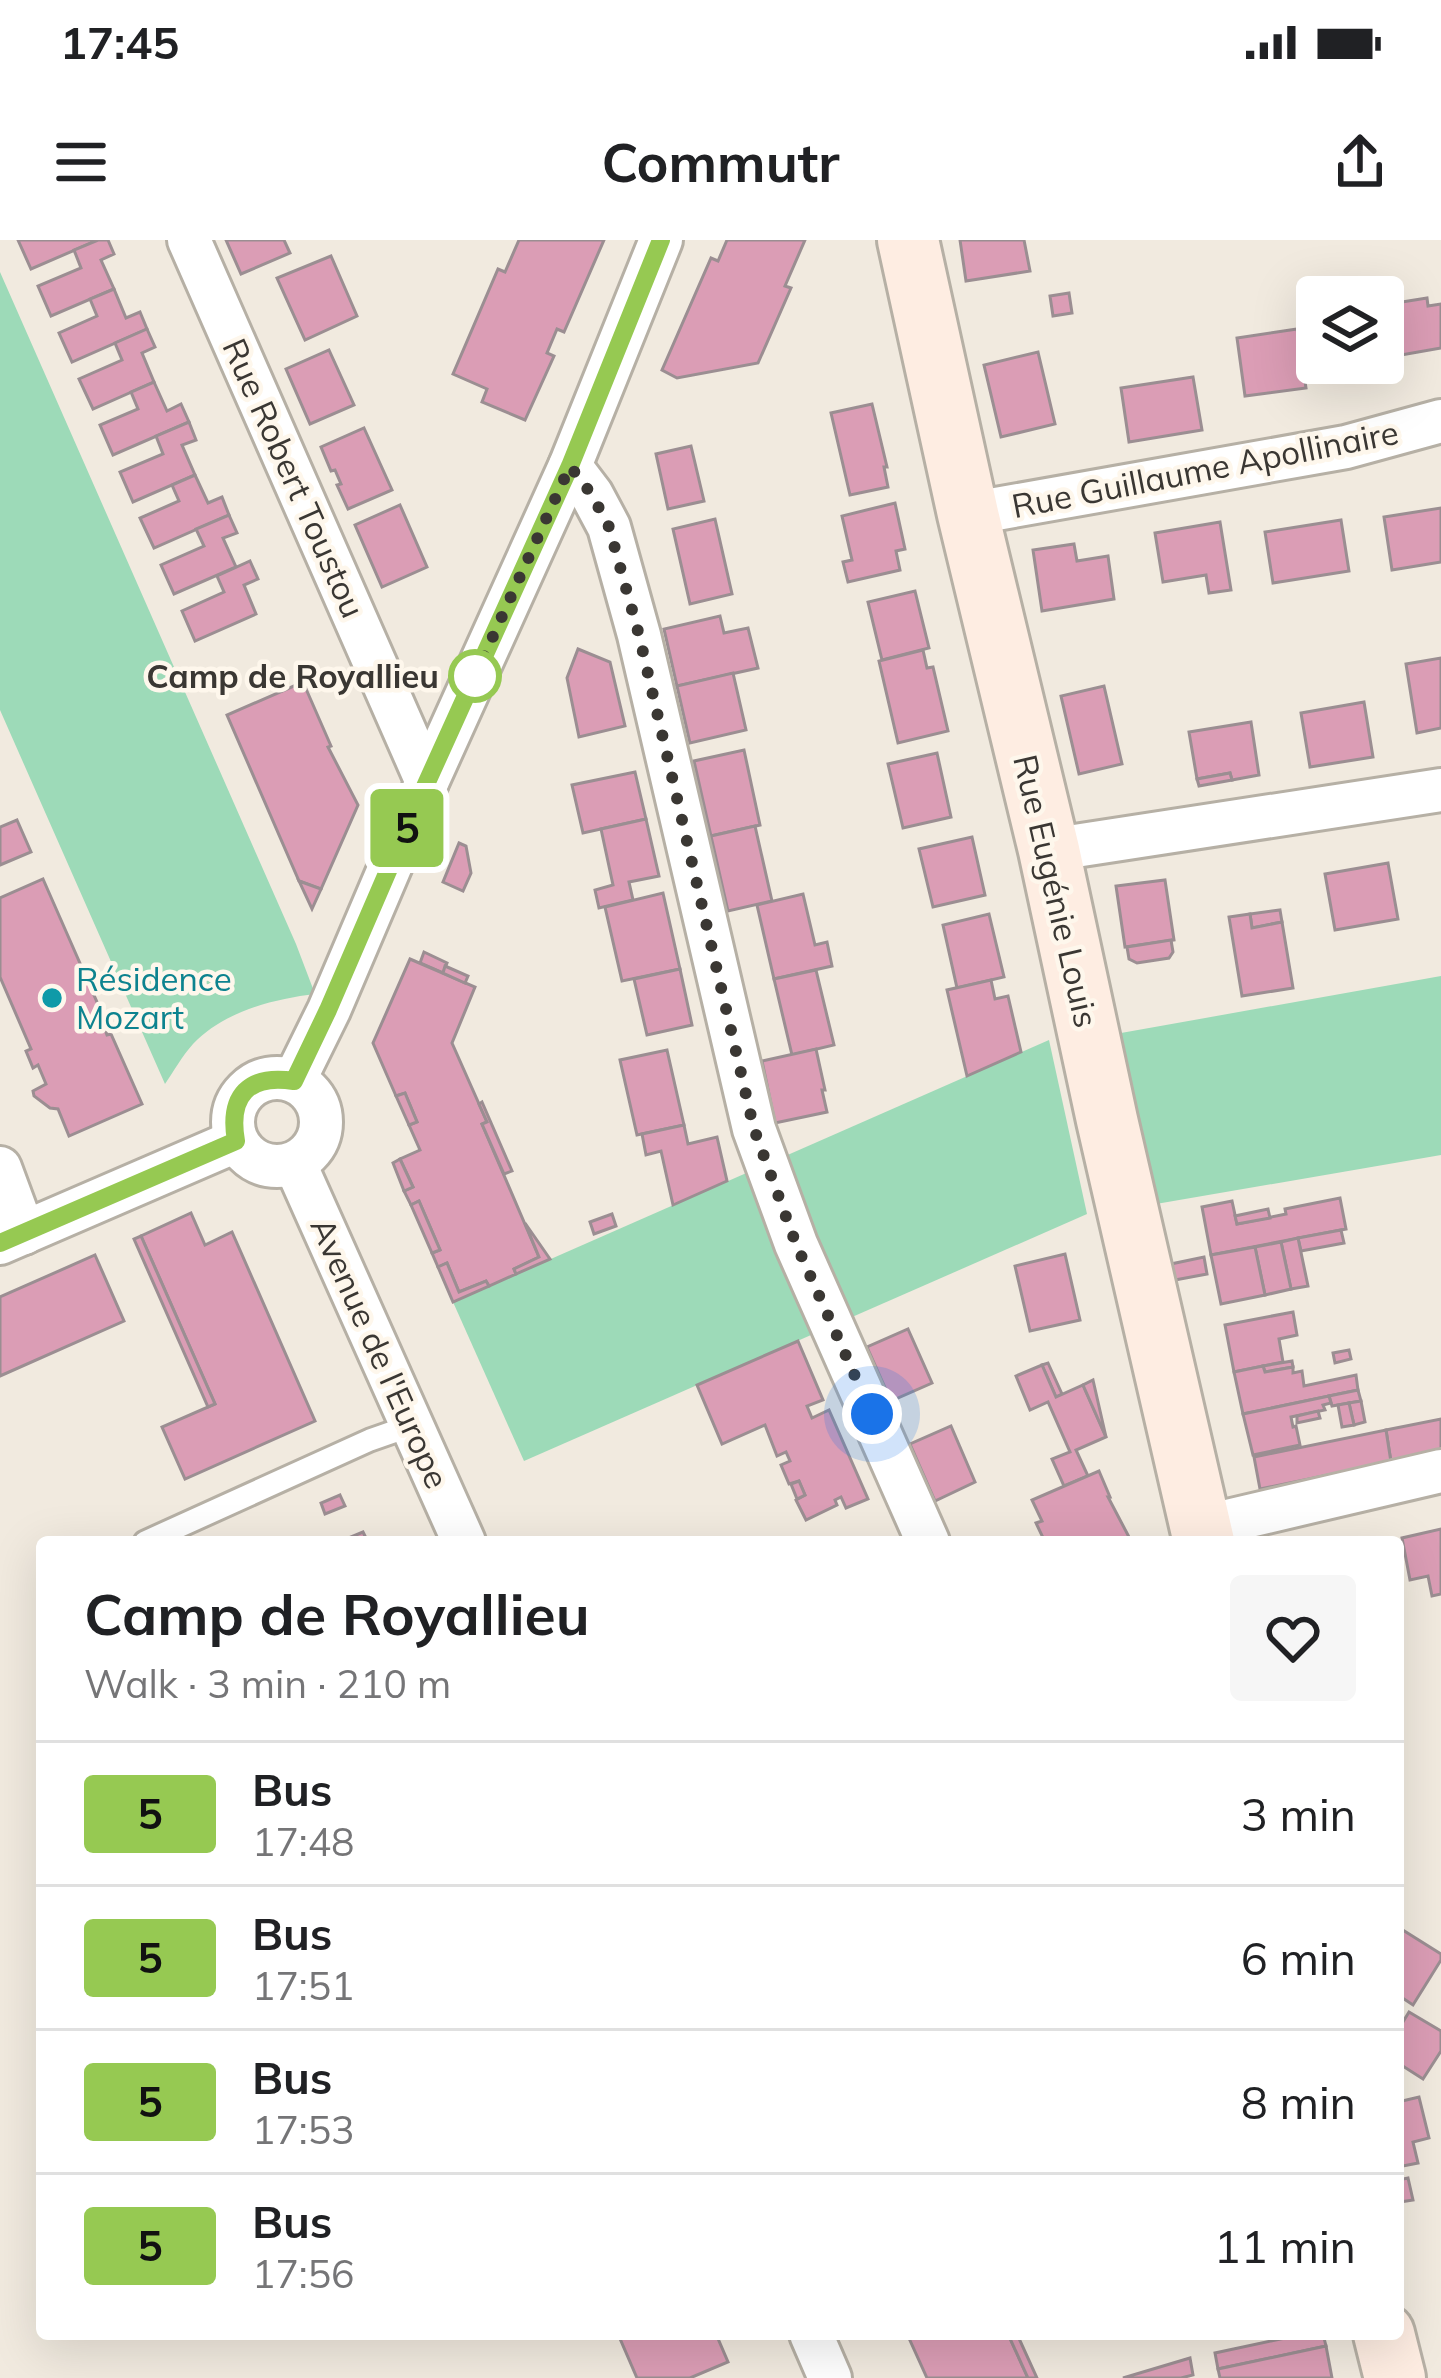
<!DOCTYPE html>
<meta charset="utf-8">
<style>
:root{--surface:#fff;--page:#f6f6f6;--text:#202124;--muted:#757577;--line:#e0e0e0}
body{margin:0;font-family:Mulish,sans-serif;background:var(--page);color:var(--text);height:100vh;display:flex;flex-direction:column;font-size:45px;white-space:nowrap}
*{box-sizing:border-box;margin:0}
p{font-size:39px;color:var(--muted)}
.icon{flex:none;width:66px;height:66px;fill:none;stroke:currentColor;stroke-width:2;stroke-linecap:round;stroke-linejoin:round}
.map{position:relative;flex:1;overflow:hidden}
.side{position:absolute;left:36px;top:1296px;width:1368px;height:804px;display:flex;flex-direction:column;background:var(--surface);border-radius:12px;box-shadow:0 12px 48px #0002}
.side>*{flex:none}
.badge{padding:0 24px;border-radius:9px;font-size:42px;line-height:78px}
.tools{position:absolute;left:1296px;top:36px;display:grid;gap:24px}
.tools a{display:grid;place-items:center;width:108px;height:108px;border-radius:12px;background:var(--surface);box-shadow:0 12px 48px #0002;font-size:60px}
.you{position:absolute;width:60px;height:60px;margin:-30px;border:9px solid #fff;border-radius:50%;background:#1a73e8;box-shadow:0 0 0 18px #1a73e833}
.map>.badge{position:absolute;translate:-50% -50%;box-shadow:0 0 0 6px #fff}
.round{display:grid;place-items:center;flex:none;width:126px;height:126px;border-radius:12px;background:var(--page)}
.head{display:flex;align-items:center;justify-content:space-between;height:204px;padding:0 48px}
h1{font-size:57px;font-weight:700;line-height:90px}
ul{padding:0;list-style:none}
li{display:flex;align-items:center;gap:36px;height:144px;padding:0 48px;border-top:3px solid var(--line)}
li div{flex:1}
li b{display:block;font-size:45px}
li em{font-style:normal}
li .badge{min-width:132px;font-weight:700;text-align:center}
.status{display:flex;justify-content:space-between;align-items:center;height:84px;padding:0 60px;background:var(--surface);direction:ltr}
.status svg{height:33px;fill:currentColor}
header{display:flex;justify-content:space-between;align-items:center;height:156px;padding:0 48px;background:var(--surface);font-size:54px;font-weight:700}
.map>svg:first-child{display:block}
</style>
<div class="status"><b>17:45</b><svg viewBox="0 0 49 12"><path d="M0 12V9h3v3zM5 12V6h3v6zM10 12V3h3v9zM15 12V0h3v12zM26 1h20v11H26zM47 4h2v5h-2z"/></svg></div>
<header><svg class="icon" aria-label="menu" viewBox="0 0 24 24"><path d="M4 6h16M4 12h16M4 18h16"/></svg>Commutr<svg class="icon" aria-label="share" viewBox="0 0 24 24"><path d="M12 15V3M7 8l5-5 5 5M5 13v7h14v-7"/></svg></header>
<div class="map">
<svg width="1441" height="2138" viewBox="0 0 1441 2138">
<rect width="100%" height="100%" fill="#f1eadf"/>
<g fill="#9ddab8">
<path d="M0 32 296 704 315 754C273 759 223 772 193 804 182 816 174 831 165 844L0 470Z"/>
<polygon points="1441,736 1441,915 1156,964 1121,793"/>
<polygon points="1049,800 1087,974 524,1221 453,1062"/>
</g>
<g fill="#db9db5" stroke="#9b8e92" stroke-width="3">
<polygon points="18,0 98,0 31,29"/>
<polygon points="98,0 108,0 114,14 101,20 114,49 51,76 38,46 81,28 74,10"/>
<polygon points="226,0 284,0 290,13 241,34"/>
<polygon points="519,0 604,0 564,92 557,89 547,113 554,116 525,180 482,162 487,149 453,134 498,29 505,32"/>
<polygon points="727,0 805,0 785,46 791,48 758,123 677,138 662,130 711,18 718,21"/>
<polygon points="960,0 1024,0 1030,31 966,41"/>
<polygon points="331,16 357,76 305,100 277,38"/>
<polygon points="114,49 126,78 140,72 147,89 72,122 59,93 97,76 90,59"/>
<polygon points="1069,53 1072,73 1053,76 1050,56"/>
<polygon points="1427,58 1428,66 1441,64 1441,108 1401,115 1401,120 1384,123 1383,65"/>
<polygon points="147,89 155,107 142,113 154,142 93,169 79,139 122,120 115,103"/>
<polygon points="1297,89 1306,148 1245,156 1237,98"/>
<polygon points="329,110 354,165 310,184 286,129"/>
<polygon points="1038,112 1055,184 1001,197 984,125"/>
<polygon points="1193,137 1202,190 1129,202 1121,148"/>
<polygon points="154,142 167,171 181,164 189,182 113,215 100,185 138,169 131,152"/>
<polygon points="872,164 887,227 884,227 888,247 850,255 831,173"/>
<polygon points="189,182 196,200 182,205 195,235 133,262 120,232 163,214 156,196"/>
<polygon points="364,188 392,250 348,269 337,245 341,244 335,230 331,231 321,207"/>
<polygon points="691,206 704,261 668,269 656,214"/>
<polygon points="195,235 208,263 222,257 229,275 154,308 140,278 179,261 172,245"/>
<polygon points="895,263 905,309 896,311 900,330 848,342 843,322 852,320 842,276"/>
<polygon points="400,265 427,327 382,347 355,285"/>
<polygon points="1441,268 1441,322 1392,330 1384,277"/>
<polygon points="229,275 237,293 223,298 236,327 174,354 161,325 204,306 196,289"/>
<polygon points="715,279 732,354 690,364 673,289"/>
<polygon points="1341,280 1349,331 1273,343 1265,292"/>
<polygon points="1220,282 1231,350 1209,353 1206,335 1163,342 1155,293"/>
<polygon points="1074,304 1077,321 1108,316 1114,359 1042,371 1033,310"/>
<polygon points="250,321 258,339 244,345 256,374 195,401 182,371 224,352 217,336"/>
<polygon points="915,351 929,408 882,420 868,362"/>
<polygon points="720,376 724,393 748,388 758,428 677,446 664,389"/>
<polygon points="578,409 610,422 625,486 579,497 567,438"/>
<polygon points="923,410 927,428 933,427 948,491 898,503 879,421"/>
<polygon points="1441,418 1441,488 1417,493 1406,424"/>
<polygon points="733,433 746,490 690,503 677,446"/>
<polygon points="303,442 331,506 328,507 358,565 321,649 299,641 227,475"/>
<polygon points="1104,446 1122,524 1079,534 1061,456"/>
<polygon points="1364,462 1373,517 1310,527 1301,473"/>
<polygon points="1251,482 1259,535 1232,540 1230,533 1197,539 1189,492"/>
<polygon points="744,510 760,585 711,596 694,521"/>
<polygon points="937,513 951,577 903,588 888,524"/>
<polygon points="635,532 646,579 583,593 572,545"/>
<polygon points="1230,533 1232,540 1199,546 1197,539"/>
<polygon points="646,579 659,636 629,642 633,660 599,668 595,650 613,645 601,589"/>
<polygon points="17,580 31,612 0,625 0,587"/>
<polygon points="755,586 772,661 728,671 711,596"/>
<polygon points="972,597 985,655 933,667 919,609"/>
<polygon points="459,603 466,606 471,633 463,651 443,642"/>
<polygon points="1388,623 1398,679 1335,690 1325,634"/>
<polygon points="43,639 104,778 101,779 107,795 111,794 142,864 69,896 58,869 50,868 34,856 33,851 46,844 38,825 33,828 26,811 31,809 0,737 0,658"/>
<polygon points="1165,640 1174,700 1125,707 1116,646"/>
<polygon points="299,641 321,649 312,669"/>
<polygon points="663,653 680,729 622,741 605,667"/>
<polygon points="803,654 815,705 827,702 832,726 774,739 757,665"/>
<polygon points="1280,670 1282,682 1252,688 1250,674"/>
<polygon points="989,674 1004,737 957,748 943,685"/>
<polygon points="1250,674 1252,688 1282,682 1293,748 1242,756 1229,677"/>
<polygon points="1171,700 1173,712 1169,718 1137,723 1129,719 1127,707"/>
<polygon points="424,712 447,723 443,733 420,723"/>
<polygon points="410,719 475,747 452,803 487,882 482,884 539,1017 514,1029 516,1034 489,1046 486,1041 459,1052 447,1023 438,1027 432,1013 440,1010 419,961 411,965 404,951 413,947 400,919 420,910 409,885 417,882 405,853 396,856 373,803"/>
<polygon points="445,726 468,736 465,743 443,733"/>
<polygon points="680,729 692,785 647,795 634,739"/>
<polygon points="816,730 834,805 792,815 774,739"/>
<polygon points="991,740 995,759 1008,756 1021,812 967,836 947,750"/>
<polygon points="816,809 825,850 822,850 827,872 775,883 762,821"/>
<polygon points="667,810 684,885 637,895 620,820"/>
<polygon points="405,853 417,882 409,885 396,856"/>
<polygon points="482,862 512,931 504,934 482,884 487,882 479,864"/>
<polygon points="684,885 688,904 717,897 727,941 673,965 661,911 646,915 642,894"/>
<polygon points="400,919 413,947 404,951 393,923"/>
<polygon points="1340,958 1346,989 1211,1015 1202,967 1232,961 1237,984 1286,974 1285,969"/>
<polygon points="419,961 440,1010 432,1013 411,965"/>
<polygon points="1268,969 1270,978 1237,984 1235,976"/>
<polygon points="191,973 205,1005 232,992 315,1181 185,1239 162,1187 215,1164 141,996"/>
<polygon points="612,974 616,986 594,994 590,982"/>
<polygon points="525,983 550,1019 516,1034 514,1029 539,1017"/>
<polygon points="1341,990 1344,1003 1301,1011 1298,998"/>
<polygon points="141,996 215,1164 208,1167 134,999"/>
<polygon points="1298,998 1308,1046 1291,1049 1281,1002"/>
<polygon points="1281,1002 1291,1049 1265,1055 1255,1007"/>
<polygon points="1255,1007 1265,1055 1221,1064 1211,1015"/>
<polygon points="1065,1014 1080,1080 1030,1091 1015,1026"/>
<polygon points="95,1015 124,1081 0,1136 0,1057"/>
<polygon points="1204,1017 1207,1034 1175,1040 1171,1024"/>
<polygon points="447,1023 459,1052 486,1041 489,1046 453,1062 438,1027"/>
<polygon points="1293,1072 1297,1095 1279,1099 1283,1122 1234,1132 1225,1085"/>
<polygon points="908,1089 932,1143 891,1161 867,1107"/>
<polygon points="798,1101 823,1160 807,1166 812,1178 829,1170 868,1259 846,1268 841,1257 835,1260 837,1265 806,1280 796,1260 805,1255 799,1241 789,1244 781,1225 790,1221 786,1212 777,1216 765,1185 722,1204 697,1145"/>
<polygon points="1349,1110 1351,1119 1335,1123 1333,1113"/>
<polygon points="1292,1121 1293,1127 1265,1132 1263,1126"/>
<polygon points="1048,1123 1062,1154 1056,1157 1042,1125"/>
<polygon points="1042,1125 1056,1157 1083,1145 1106,1197 1076,1210 1088,1236 1064,1246 1052,1219 1070,1212 1048,1162 1030,1170 1016,1136"/>
<polygon points="1263,1126 1265,1132 1293,1127 1293,1133 1302,1131 1304,1146 1356,1135 1358,1150 1243,1174 1234,1132"/>
<polygon points="1093,1140 1106,1197 1083,1145"/>
<polygon points="1358,1150 1361,1161 1332,1166 1329,1156"/>
<polygon points="1329,1156 1331,1163 1323,1165 1325,1170 1291,1177 1293,1187 1296,1186 1300,1205 1253,1215 1243,1174"/>
<polygon points="1361,1161 1365,1182 1354,1185 1349,1163"/>
<polygon points="1349,1163 1354,1185 1342,1187 1338,1165"/>
<polygon points="1318,1171 1320,1178 1297,1183 1297,1176"/>
<polygon points="1441,1179 1441,1212 1391,1222 1386,1190"/>
<polygon points="951,1186 975,1242 935,1261 910,1204"/>
<polygon points="1386,1190 1391,1222 1260,1249 1254,1217"/>
<polygon points="1099,1231 1110,1257 1108,1257 1129,1297 1117,1302 1045,1302 1036,1283 1042,1281 1032,1260"/>
<polygon points="799,1241 805,1255 797,1259 791,1244"/>
<polygon points="340,1255 345,1266 325,1274 321,1263"/>
<polygon points="1441,1289 1441,1354 1432,1356 1428,1336 1410,1340 1402,1298"/>
<polygon points="363,1292 368,1302 339,1302"/>
<polygon points="1398,1687 1441,1714 1441,1720 1413,1765 1398,1755"/>
<polygon points="1409,1772 1441,1791 1441,1811 1423,1839 1398,1823 1398,1790"/>
<polygon points="1419,1857 1429,1898 1413,1902 1418,1923 1398,1927 1398,1862"/>
<polygon points="1408,1938 1413,1960 1400,1962 1398,1940"/>
<polygon points="618,2094 716,2094 728,2122 690,2138 637,2138"/>
<polygon points="912,2094 1008,2094 1028,2138 927,2138 908,2096"/>
<polygon points="1008,2094 1017,2094 1037,2138 1028,2138"/>
<polygon points="1304,2094 1323,2094 1326,2106 1218,2129 1215,2113"/>
<polygon points="1326,2106 1332,2138 1220,2138 1218,2129"/>
<polygon points="1190,2118 1193,2135 1181,2138 1123,2138"/>
</g>
<g fill="none" stroke-linecap="round" stroke-linejoin="round">
<defs>
<polyline id="lane" points="145,1302 370,1200 413,1185"/>
<g id="street">
<polyline points="189,0 427,542"/>
<polyline points="570,226 592,255 609,287 639,395 754,889 796,1004 928,1302"/>
<polyline points="968,274 1346,207 1441,181"/>
<polyline points="1049,610 1441,550"/>
<circle cx="277" cy="882" r="44"/>
<polyline points="294,841 329,770 413,573 570,226 661,0"/>
<polyline points="295,924 464,1302"/>
<polyline points="0,928 24,993"/>
<polyline points="0,1003 236,901"/>
<polyline points="1202,1287 1441,1231"/>
<polyline points="811,2094 830,2138"/>
</g>
<g id="secondary">
<polyline points="908,0 968,274 1049,610 1107,880 1204,1302"/>
<polyline points="1384,2094 1395,2138"/>
</g>
</defs>
<use href="#lane" stroke="#b6b0a5" stroke-width="27"/>
<use href="#street" stroke="#b6b0a5" stroke-width="48"/>
<use href="#secondary" stroke="#b6b0a5" stroke-width="66"/>
<use href="#lane" stroke="#fff" stroke-width="21"/>
<use href="#street" stroke="#fff" stroke-width="42"/>
<use href="#secondary" stroke="#feede2" stroke-width="60"/>
</g>
<g fill="none" stroke-linecap="round" stroke-linejoin="round">
<defs>
<path id="line" d="M0 1003 236 901C228 855 249 834 294 841L328 770 413 573 570 226 661 0"/>
</defs>
<use href="#line" stroke="#fff" stroke-width="27"/>
<use href="#line" stroke="#96c952" stroke-width="18"/>
<polyline stroke="#3a3733" stroke-width="12" stroke-dasharray="0 21.6" points="475,436 570,226 592,255 609,287 639,395 754,889 796,1004 872,1174"/>
</g>
<circle fill="#fff" stroke="#96c952" stroke-width="6" cx="475" cy="436" r="24"/>
<circle fill="#0f9aa8" stroke="#fef7ec" stroke-width="4.5" cx="52" cy="758" r="12"/>
<g text-anchor="middle" stroke-width="9" stroke-linejoin="round" paint-order="stroke">
<g font-size="33" fill="#3a3733" stroke="#fef7ec">
<text transform="translate(1205 229) rotate(-11)" y="12">Rue Guillaume Apollinaire</text>
<text transform="translate(294 238) rotate(66)" y="12">Rue Robert Toustou</text>
<text transform="translate(1056 651) rotate(77)" y="12">Rue Eugénie Louis</text>
<text transform="translate(380 1113) rotate(66)" y="12">Avenue de l'Europe</text>
</g>
<g font-size="33" font-weight="bold" fill="#3a3733" stroke="#fef7ec" text-anchor="end">
<text x="439" y="448">Camp de Royallieu</text>
</g>
<g font-size="33" fill="#0d838f" stroke="#fef7ec" text-anchor="start">
<text x="76" y="751">Résidence<tspan x="76" dy="38">Mozart</tspan></text>
</g>
</g>
</svg>
<div class="tools">
<a><svg class="icon" aria-label="layers" viewBox="0 0 24 24"><path d="M12 4l9 5-9 5-9-5zM3 14l9 5 9-5"/></svg></a>
</div>
<div class="you" style="left:872px;top:1174px"></div>
<b class="badge" style="left:407px;top:588px;background:#96c952;color:#111">5</b>
<section class="side">
<div class="head"><div><h1>Camp de Royallieu</h1><p>Walk · 3 min · 210 m</p></div><a class="round"><svg class="icon" aria-label="heart" viewBox="0 0 24 24"><path d="M12 20l-8-8c-3-5 5-10 8-4 3-6 11-1 8 4z"/></svg></a></div>
<ul>
<li><span class="badge" style="background:#96c952;color:#111">5</span><div><b>Bus</b><p>17:48</p></div><em>3 min</em></li>
<li><span class="badge" style="background:#96c952;color:#111">5</span><div><b>Bus</b><p>17:51</p></div><em>6 min</em></li>
<li><span class="badge" style="background:#96c952;color:#111">5</span><div><b>Bus</b><p>17:53</p></div><em>8 min</em></li>
<li><span class="badge" style="background:#96c952;color:#111">5</span><div><b>Bus</b><p>17:56</p></div><em>11 min</em></li>
</ul>
</section>
</div>
